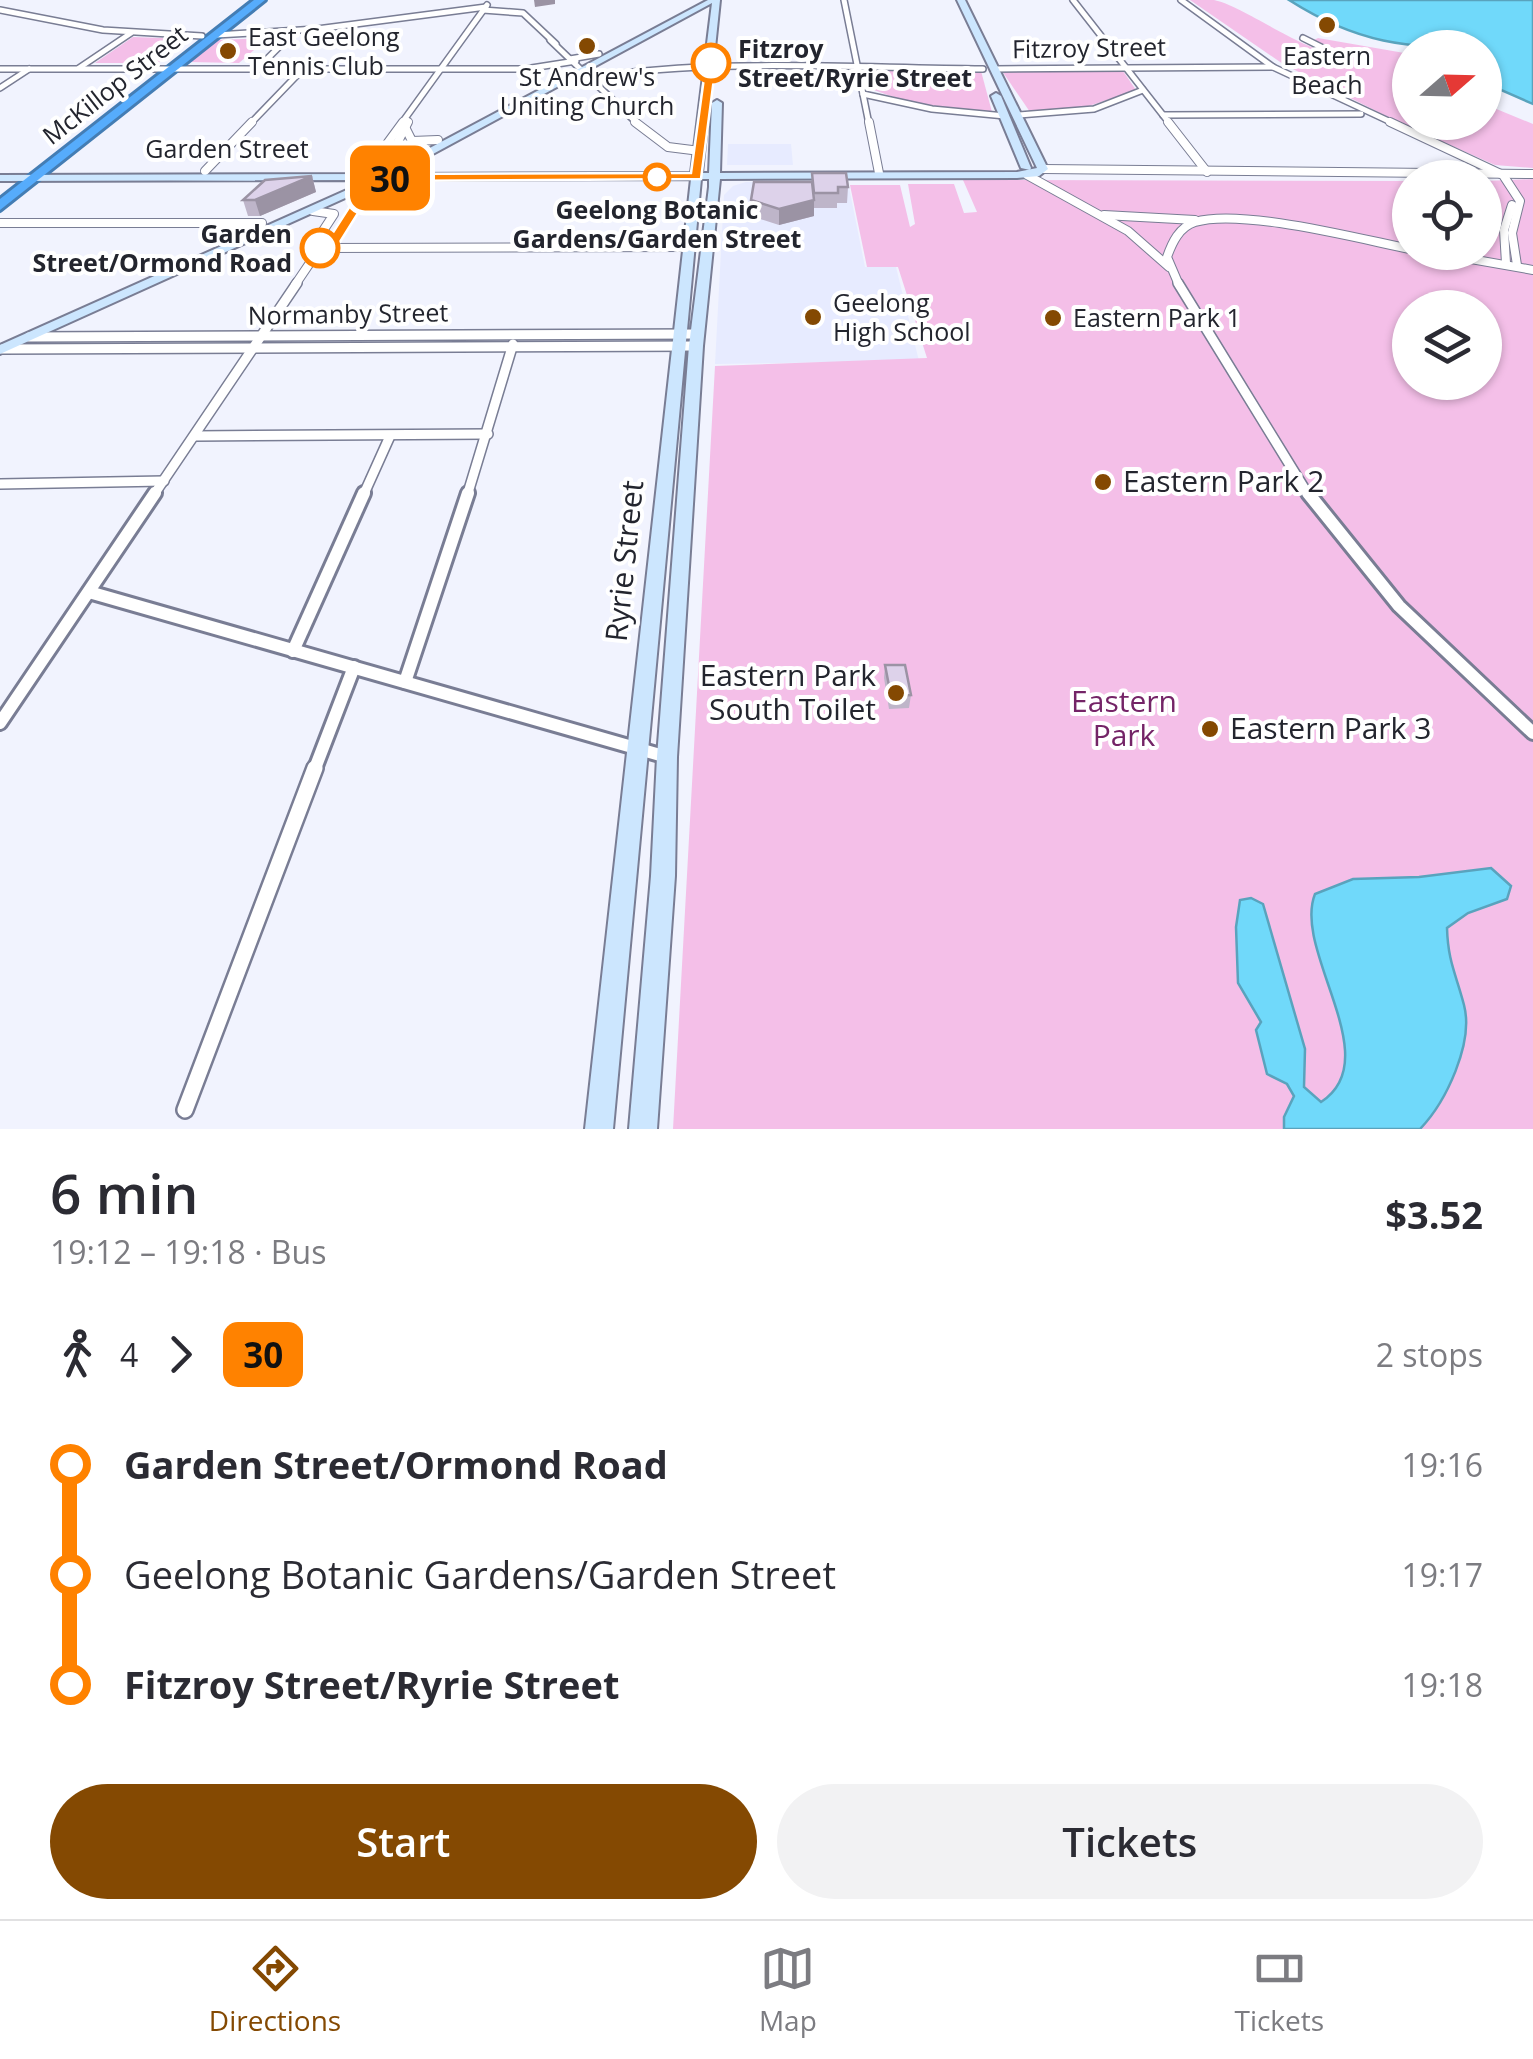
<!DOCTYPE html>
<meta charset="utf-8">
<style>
:root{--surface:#fff;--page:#f2f2f3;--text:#2b2b33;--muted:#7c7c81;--line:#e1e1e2;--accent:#844902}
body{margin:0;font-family:"Open Sans",sans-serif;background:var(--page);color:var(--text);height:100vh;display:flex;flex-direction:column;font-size:38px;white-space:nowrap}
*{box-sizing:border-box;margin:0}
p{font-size:32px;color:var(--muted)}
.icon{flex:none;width:55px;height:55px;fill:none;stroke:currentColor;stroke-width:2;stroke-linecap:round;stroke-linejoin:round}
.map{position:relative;height:1129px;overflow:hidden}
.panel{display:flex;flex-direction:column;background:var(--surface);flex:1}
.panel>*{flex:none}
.badge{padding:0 20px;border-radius:15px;font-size:35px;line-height:65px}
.needle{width:65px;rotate:70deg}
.tools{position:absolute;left:1392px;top:30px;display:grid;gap:20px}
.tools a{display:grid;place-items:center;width:110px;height:110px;border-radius:50%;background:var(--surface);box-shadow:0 2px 8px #0004;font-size:50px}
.map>.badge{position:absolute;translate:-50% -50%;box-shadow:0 0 0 5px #fff}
.legs{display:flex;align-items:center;gap:15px;height:110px;padding:0 50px;font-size:32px}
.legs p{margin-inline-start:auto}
.head{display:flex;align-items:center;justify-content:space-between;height:170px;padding:0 50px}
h1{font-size:55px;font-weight:600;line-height:75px}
.primary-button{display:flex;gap:20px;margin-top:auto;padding:20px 50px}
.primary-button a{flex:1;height:115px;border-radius:60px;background:var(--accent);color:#fff;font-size:40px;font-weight:600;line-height:115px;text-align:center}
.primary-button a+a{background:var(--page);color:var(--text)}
ul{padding:0 50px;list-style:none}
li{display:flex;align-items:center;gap:35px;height:110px;font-size:38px}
li i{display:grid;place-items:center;width:15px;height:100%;margin:0 12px;background:currentColor}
li i::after{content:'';width:25px;height:25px;margin:-12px;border:8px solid;border-radius:50%;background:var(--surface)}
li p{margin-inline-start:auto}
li:first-child i{background:linear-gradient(#0000 50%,currentColor 0)}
li:last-child i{background:linear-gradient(currentColor 50%,#0000 0)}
.tabs{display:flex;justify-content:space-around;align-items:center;height:140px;border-top:2px solid var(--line);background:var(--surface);font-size:28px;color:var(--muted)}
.tabs a{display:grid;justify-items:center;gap:5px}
.tabs .selected{color:var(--accent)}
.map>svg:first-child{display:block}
</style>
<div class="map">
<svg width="1533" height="1129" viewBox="0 0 1533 1129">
<rect width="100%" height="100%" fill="#f1f3fe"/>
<g fill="#e7ebff">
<polygon points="728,144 791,144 793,165 727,165"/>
<polygon points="746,182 848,182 865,267 896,267 919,361 715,364 724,195 733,186"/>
</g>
<g fill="#f4bfe8" fill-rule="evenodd">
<path d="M1190 0C1197 0 1206 0 1214 0 1245 6 1310 57 1336 51L1314 40 1318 38 1410 54V122H1485V86L1495 98 1494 108 1533 124V168L1495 165 1398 122 1283 64Z"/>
<polygon points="133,37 188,39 158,63 95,63"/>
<polygon points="268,38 239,63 189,62 217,40"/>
<path d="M869 68 981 71 992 112C952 109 912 105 874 90Z"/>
<polygon points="1002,71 1123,71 1136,90 1089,106 1030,112"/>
<path d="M1533 179V1129H673L715 366 927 358 898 267H867L850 185H900L910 227 915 224 908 184H954L964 213 977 212 963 180 1410 181V252H1485V181ZM1410 308H1485V382H1410Z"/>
</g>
<g fill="#70d9fa" stroke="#59a3bd" stroke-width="2.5">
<path d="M1289 0H1533V104L1485 83V48C1406 48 1358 44 1289 0Z"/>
<path d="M1491 868 1511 886 1507 899 1468 913 1447 928C1448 962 1456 974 1464 1005 1474 1043 1446 1102 1420 1129H1284V1117L1294 1096 1287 1084 1267 1074 1256 1030 1261 1022 1238 983 1236 927 1240 900 1251 898 1263 904 1305 1049 1304 1087 1321 1102C1388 1059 1292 951 1315 894L1353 879 1419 877Z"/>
</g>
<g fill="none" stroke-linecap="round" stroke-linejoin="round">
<defs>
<g id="street-far4">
<polyline points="844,0 869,124"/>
<polyline points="1073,0 1170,124"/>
<polyline points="1181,0 1273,67 1395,124"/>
<polyline points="0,10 103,30 202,36"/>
<polyline points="483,10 523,13 556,44"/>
<polyline points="216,35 317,29 486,7"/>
<polyline points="1303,38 1323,48"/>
<polyline points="550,40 638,124"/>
<polyline points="570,59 599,54"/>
<polyline points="79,68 131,33"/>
<polyline points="0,69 525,69 576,61"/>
<polyline points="257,69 295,31"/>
<polyline points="995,69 1273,67"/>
<path d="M558 83C697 56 842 68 983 69"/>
<polyline points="0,88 29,69"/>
<polyline points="863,94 932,109 1005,116"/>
<polyline points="1019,115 1094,109 1143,90"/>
<polyline points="1163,115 1361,114"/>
<polyline points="250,124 304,68"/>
<polyline points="401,124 487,5"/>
</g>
<g id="street-far3">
<polyline points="635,122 668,147 700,151"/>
<polyline points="869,122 879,173"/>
<polyline points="1168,122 1207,172"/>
<polyline points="1390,122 1503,175 1520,201 1512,233 1517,265"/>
<polyline points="406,129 412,141 438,140"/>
<polyline points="385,167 408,122"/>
<polyline points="1043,169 1533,174"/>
<polyline points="205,171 252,122"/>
<polyline points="367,171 403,122"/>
<polyline points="1027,175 1128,231 1169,267"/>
<polyline points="313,211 334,214 317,240 320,248"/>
<polyline points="1104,215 1195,220"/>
<polyline points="0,223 262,223"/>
<polyline points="325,248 688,247"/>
<polyline points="1431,252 1533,270"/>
<polyline points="1506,263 1504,230 1512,205"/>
<polyline points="295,285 320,248 335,239 370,184"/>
<path d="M1179 285 1167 257C1172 243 1179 227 1195 222 1241 208 1360 239 1410 249"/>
</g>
<g id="street-far2">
<polyline points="1178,283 1309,496"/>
<polyline points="29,337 697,334"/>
<polyline points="2,349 696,346"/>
<polyline points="195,436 488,434"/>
<polyline points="0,484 164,481"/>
<polyline points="153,496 297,283"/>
<polyline points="363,496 390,436"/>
<polyline points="467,496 513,344"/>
</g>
<g id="street-far1">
<polyline points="1308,493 1399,606 1533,733"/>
<polyline points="89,592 667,757"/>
<polyline points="293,651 364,493"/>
<polyline points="405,682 468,493"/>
<polyline points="0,723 155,493"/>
<polyline points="314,771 354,667"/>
</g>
<polyline id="street" points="185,1110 315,768"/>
<g id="secondary">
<path d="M708 0H720L702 173H709L712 103 717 100 722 103 720 173 1017 172 1037 168 957 0H965L1048 169 1039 176 1017 178 720 179 703 346 677 757 675 876 657 1129H629L651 876 657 757 689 346 709 187V179H701L613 1129H585L691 179 385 180 0 354V345L369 180 0 181V175L381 174ZM712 3 691 173 396 174Z"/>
<polygon points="996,93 1001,96 1031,168 1030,170 1021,168 991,96"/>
</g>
<polygon id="highway" points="254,0 265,0 0,210 0,199"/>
</defs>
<use href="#street-far4" stroke="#797d94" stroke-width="8"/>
<use href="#street-far3" stroke="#797d94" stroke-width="10"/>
<use href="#street-far2" stroke="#797d94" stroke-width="12"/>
<use href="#street-far1" stroke="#797d94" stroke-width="18"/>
<use href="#street" stroke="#797d94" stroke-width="20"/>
<use href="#secondary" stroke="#797d94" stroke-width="4"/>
<use href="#highway" stroke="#447db4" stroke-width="6"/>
<use href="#street-far4" stroke="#fff" stroke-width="5"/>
<use href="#street-far3" stroke="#fff" stroke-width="8"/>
<use href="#street-far2" stroke="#fff" stroke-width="9"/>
<use href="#street-far1" stroke="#fff" stroke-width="12"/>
<use href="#street" stroke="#fff" stroke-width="15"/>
<use href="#secondary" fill="#cce6fe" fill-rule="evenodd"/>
<use href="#highway" fill="#56acfc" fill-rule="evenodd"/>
</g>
<g fill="#beb5c9">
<polygon points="409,168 412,184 406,195 396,195 388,209 368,209 364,193"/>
<polygon points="812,173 848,187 847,203 837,203 837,208 814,208 814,216 779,225 751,216 751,200 812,184"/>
<polygon points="312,176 316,192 260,216 248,216 243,200"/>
<polygon points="885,665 911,695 909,708 889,709 884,678"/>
</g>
<g fill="#9b93a4">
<polygon points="534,0 555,0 555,4 535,7"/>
<polygon points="409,168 412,184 406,195 403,179"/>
<polygon points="312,176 316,192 260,216 255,200"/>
<polygon points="392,179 396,195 388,209 384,193"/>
<polygon points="814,200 814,216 779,225 779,209"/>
</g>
<g fill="#ddd2ea" stroke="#9b93a4" stroke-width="2.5">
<polygon points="409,168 403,179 392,179 384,193 364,193 379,170"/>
<polygon points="812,173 846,173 848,187 838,187 838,193 814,193"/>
<polygon points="312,176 255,200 243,200 265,180"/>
<polygon points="754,182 812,182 814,200 779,209 751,200"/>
<polygon points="885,665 905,665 911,695 891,696"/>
</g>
<polygon fill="#ff8200" stroke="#fff" stroke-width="2.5" points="711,60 716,63 701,179 383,181 375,186 340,242 325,251 314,248 330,237 366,181 381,174 691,173 706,63"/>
<g fill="#844902" stroke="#fff" stroke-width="4">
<circle cx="1327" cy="25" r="10"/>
<circle cx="587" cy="46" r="10"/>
<circle cx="228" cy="51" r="10"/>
<circle cx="813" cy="317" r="10"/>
<circle cx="1053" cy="318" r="10"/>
<circle cx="1103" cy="482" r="10"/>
<circle cx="896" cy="693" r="10"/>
<circle cx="1210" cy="729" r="10"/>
</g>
<g fill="#fff" stroke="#ff8200" stroke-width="5">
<circle cx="711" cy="63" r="18"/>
<circle cx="657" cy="177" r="12"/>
<circle cx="320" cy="248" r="18"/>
</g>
<g text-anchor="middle" stroke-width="8" stroke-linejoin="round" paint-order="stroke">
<g font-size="25" fill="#23252e" stroke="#fff" text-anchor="start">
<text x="248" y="46">East Geelong<tspan x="248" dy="29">Tennis Club</tspan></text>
<text x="1327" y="65" text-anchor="middle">Eastern<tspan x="1327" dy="29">Beach</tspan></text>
<text x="587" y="86" text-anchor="middle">St Andrew's<tspan x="587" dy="29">Uniting Church</tspan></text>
<text x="833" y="312">Geelong<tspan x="833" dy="29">High School</tspan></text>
<text x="1073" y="327">Eastern Park 1</text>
</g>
<g font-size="25" fill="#23252e" stroke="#fff">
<text transform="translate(1089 48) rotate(-1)" y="9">Fitzroy Street</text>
<text transform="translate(115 85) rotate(-38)" y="9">McKillop Street</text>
<text x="227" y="158">Garden Street</text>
<text transform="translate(348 314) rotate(-1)" y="9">Normanby Street</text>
</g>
<g font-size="25" font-weight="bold" fill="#23252e" stroke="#fff" text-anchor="start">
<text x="738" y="58">Fitzroy<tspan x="738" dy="29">Street/Ryrie Street</tspan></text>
<text x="657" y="219" text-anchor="middle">Geelong Botanic<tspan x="657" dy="29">Gardens/Garden Street</tspan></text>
<text x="292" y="243" text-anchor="end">Garden<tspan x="292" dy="29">Street/Ormond Road</tspan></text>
</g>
<g font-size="30" fill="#23252e" stroke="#fff" text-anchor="start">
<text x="1123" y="492">Eastern Park 2</text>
<text x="876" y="686" text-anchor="end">Eastern Park<tspan x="876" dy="34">South Toilet</tspan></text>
<text x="1230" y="739">Eastern Park 3</text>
</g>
<g font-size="30" fill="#23252e" stroke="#fff">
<text transform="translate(625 561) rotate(-84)" y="10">Ryrie Street</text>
</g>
<g font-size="30" fill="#742467" stroke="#fff">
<text x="1124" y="712">Eastern<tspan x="1124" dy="34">Park</tspan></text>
</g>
</g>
</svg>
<div class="tools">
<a><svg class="needle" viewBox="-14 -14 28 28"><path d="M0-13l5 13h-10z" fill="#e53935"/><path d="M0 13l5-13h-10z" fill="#7c7c81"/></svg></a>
<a><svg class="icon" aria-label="locate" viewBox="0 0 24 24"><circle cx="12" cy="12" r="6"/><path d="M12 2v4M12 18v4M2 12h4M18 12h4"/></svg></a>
<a><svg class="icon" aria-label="layers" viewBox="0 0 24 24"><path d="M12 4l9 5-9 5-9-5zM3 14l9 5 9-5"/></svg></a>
</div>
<b class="badge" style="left:390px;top:178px;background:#ff8200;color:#111">30</b>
</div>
<section class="panel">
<div class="head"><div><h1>6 min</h1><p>19:12 – 19:18 · Bus</p></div><b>$3.52</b></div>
<div class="legs"><svg class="icon" aria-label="walk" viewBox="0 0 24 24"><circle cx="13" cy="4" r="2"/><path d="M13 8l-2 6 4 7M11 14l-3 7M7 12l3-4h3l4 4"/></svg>4<svg class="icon" aria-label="forward" viewBox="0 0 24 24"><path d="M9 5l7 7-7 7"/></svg><b class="badge" style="background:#ff8200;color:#111">30</b><p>2 stops</p></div>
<ul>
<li><i style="color:#ff8200"></i><b>Garden Street/Ormond Road</b><p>19:16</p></li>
<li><i style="color:#ff8200"></i><span>Geelong Botanic Gardens/Garden Street</span><p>19:17</p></li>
<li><i style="color:#ff8200"></i><b>Fitzroy Street/Ryrie Street</b><p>19:18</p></li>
</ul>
<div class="primary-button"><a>Start</a><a>Tickets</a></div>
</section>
<nav class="tabs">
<a class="selected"><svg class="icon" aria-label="directions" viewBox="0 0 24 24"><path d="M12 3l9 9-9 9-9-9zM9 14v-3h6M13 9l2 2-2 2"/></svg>Directions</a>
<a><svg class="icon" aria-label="map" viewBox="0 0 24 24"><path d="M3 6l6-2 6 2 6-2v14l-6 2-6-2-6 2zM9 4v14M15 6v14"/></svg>Map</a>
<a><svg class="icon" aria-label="tickets" viewBox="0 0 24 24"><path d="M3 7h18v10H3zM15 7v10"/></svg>Tickets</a>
</nav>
